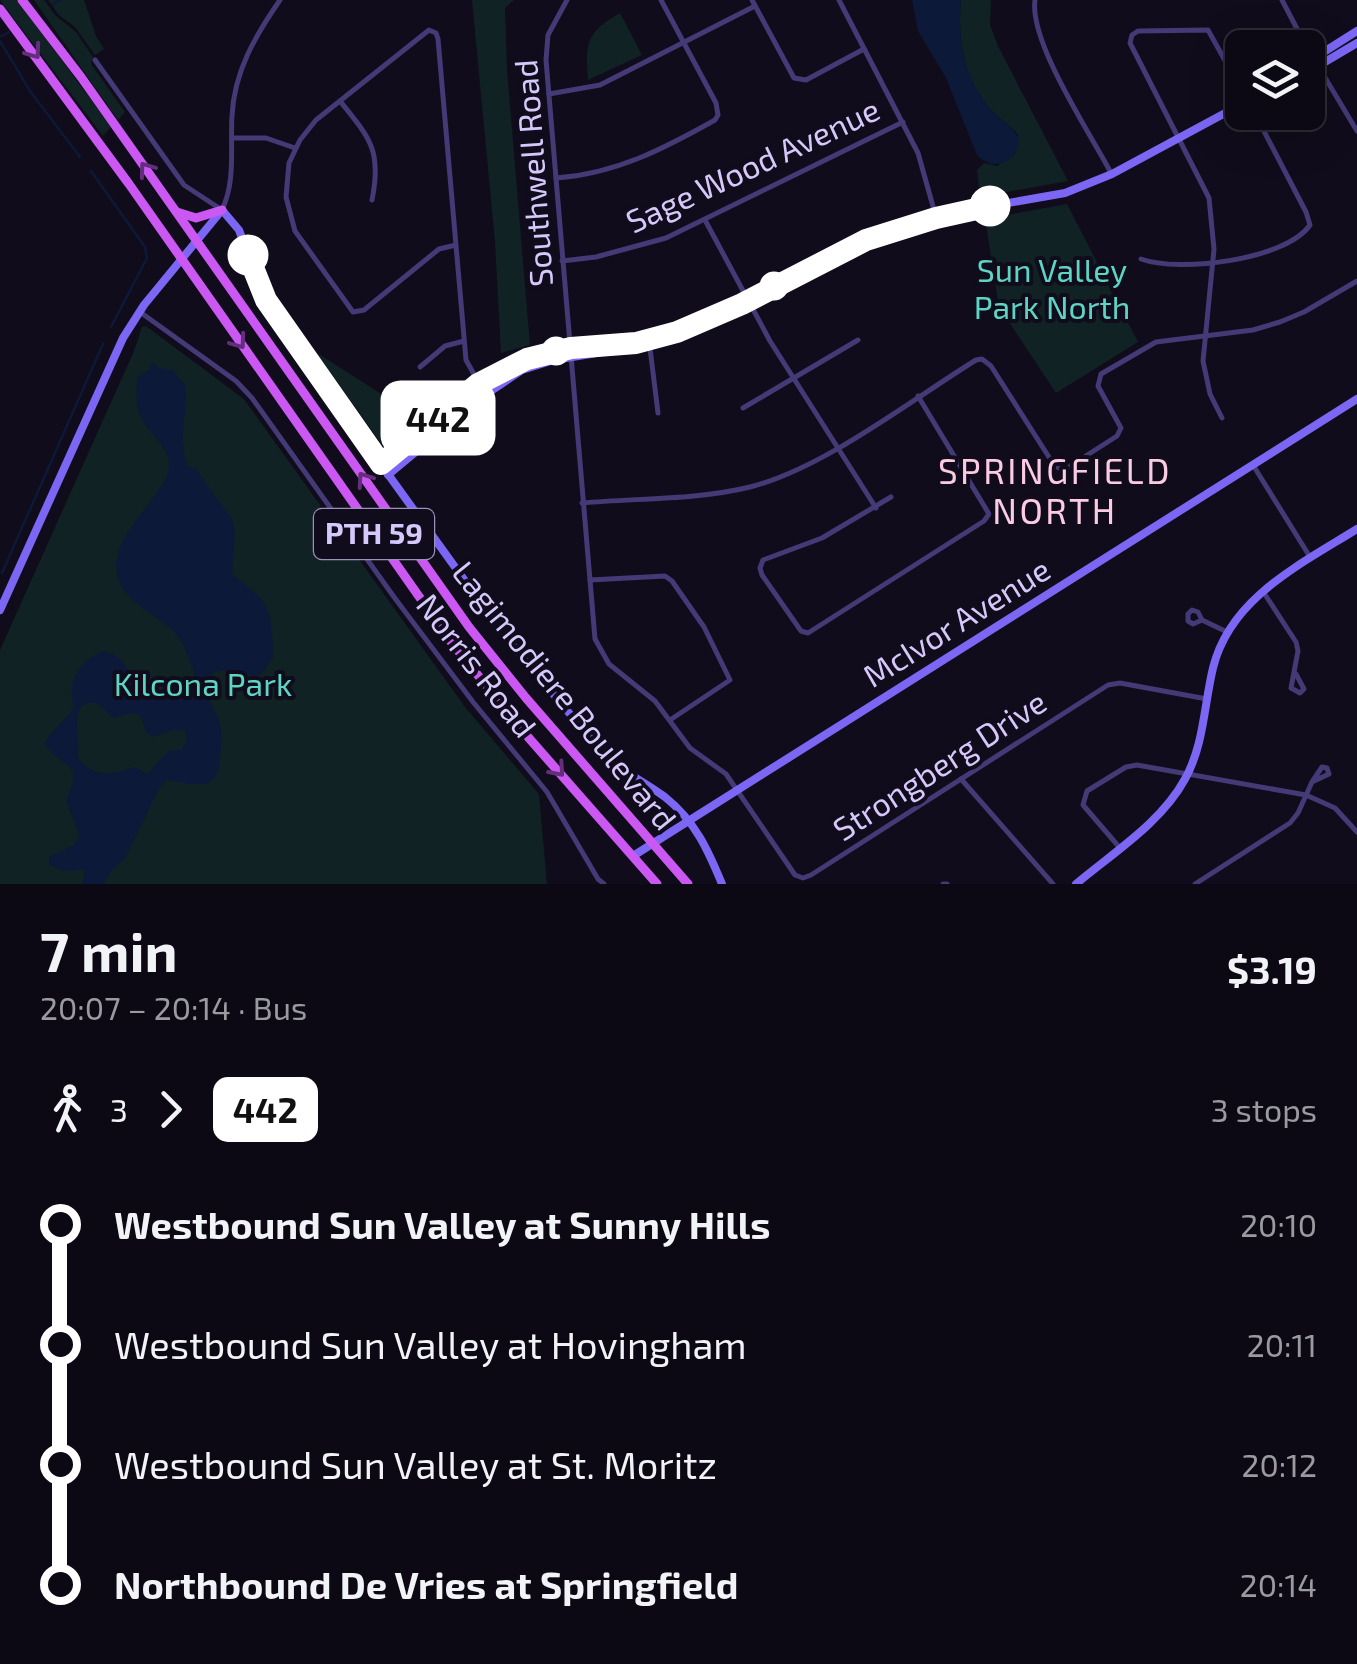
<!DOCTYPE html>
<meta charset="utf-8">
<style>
:root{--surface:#0c0914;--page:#1a1722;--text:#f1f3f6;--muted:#9a9aa0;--line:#2c2a34}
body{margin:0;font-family:"Exo 2",sans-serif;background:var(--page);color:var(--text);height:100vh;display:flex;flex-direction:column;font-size:38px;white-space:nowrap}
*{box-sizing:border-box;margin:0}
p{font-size:32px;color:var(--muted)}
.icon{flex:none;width:55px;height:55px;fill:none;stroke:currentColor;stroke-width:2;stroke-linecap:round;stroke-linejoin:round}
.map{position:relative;height:884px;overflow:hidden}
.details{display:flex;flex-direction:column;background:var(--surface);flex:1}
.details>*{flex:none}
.badge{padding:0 20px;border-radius:15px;font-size:35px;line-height:65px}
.tools{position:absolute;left:1225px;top:30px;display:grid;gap:20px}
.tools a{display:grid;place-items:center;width:100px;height:100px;border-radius:15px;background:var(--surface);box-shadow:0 10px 40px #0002,0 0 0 2px var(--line);font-size:50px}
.map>.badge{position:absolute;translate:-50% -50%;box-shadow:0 0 0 5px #fff}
.legs{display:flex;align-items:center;gap:15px;height:110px;padding:0 40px;font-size:32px}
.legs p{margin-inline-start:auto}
.summary{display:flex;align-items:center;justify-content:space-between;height:170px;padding:0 40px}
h1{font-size:55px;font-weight:700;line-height:75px}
ul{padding:0 40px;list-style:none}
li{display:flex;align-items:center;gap:35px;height:120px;font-size:38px}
li i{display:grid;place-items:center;width:15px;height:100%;margin:0 12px;background:currentColor}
li i::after{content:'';width:25px;height:25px;margin:-12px;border:8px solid;border-radius:50%;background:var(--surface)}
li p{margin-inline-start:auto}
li:first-child i{background:linear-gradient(#0000 50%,currentColor 0)}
li:last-child i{background:linear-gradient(currentColor 50%,#0000 0)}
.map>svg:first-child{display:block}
</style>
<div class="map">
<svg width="1357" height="884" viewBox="0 0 1357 884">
<rect width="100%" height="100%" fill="#100c1b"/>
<g fill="#102224">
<polygon points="0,0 17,0 111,127 103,136"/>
<polygon points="34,0 44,0 56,16 76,32 93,57 91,64 125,112 118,120"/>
<polygon points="48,0 84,0 96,36 104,49 95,55 75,27 59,15"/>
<polygon points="472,0 514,0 505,8 507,69 530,345 501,353 495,242"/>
<path d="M961 0H991L990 25 998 46 1068 181 980 197 977 170 984 163 997 166 1015 154 1018 135C1011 126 1002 121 994 113 964 82 957 41 961 0Z"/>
<path d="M620 13 642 55 588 80C585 44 586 32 620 13Z"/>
<polygon points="1067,204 1138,342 1056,393 999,307 985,219"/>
<polygon points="146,326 244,399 465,707 539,794 547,884 0,884 0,650 134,351 142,327"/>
<polygon points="317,353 383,395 411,428 385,449"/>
</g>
<g fill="#0d1938" fill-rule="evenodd">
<path d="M912 0H961C957 41 964 79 992 111 1001 121 1013 126 1019 139 1017 163 994 173 977 155L946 78 918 31Z"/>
<path d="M153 361 158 368 172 370 185 385C189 414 176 438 188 466L196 469 233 521 235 531 232 574 261 598 270 616 274 656 261 675C245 677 220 663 208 677 198 689 219 713 221 728 222 738 221 749 220 759 219 793 191 784 167 780L160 787 124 860 114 867 103 884H82L85 869 64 871 49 865V857L74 845 79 835 66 800C85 760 63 771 45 744 49 730 67 721 74 707 66 681 80 659 105 651 147 665 111 700 185 695 197 684 196 675 190 662 186 652 183 642 176 634 161 617 129 605 120 583 102 544 154 507 167 475 177 450 148 436 140 415 135 403 137 391 137 378L150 369ZM89 703H97L114 718 131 713 140 715 146 731 152 737 173 730 185 731 187 741 182 749 168 751 148 774 135 767C111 775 94 778 78 758 80 738 73 726 81 706Z"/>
</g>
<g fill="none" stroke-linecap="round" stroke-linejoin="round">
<g stroke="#0d1938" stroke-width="2.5">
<polyline points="53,4 60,0"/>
<polyline points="0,37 9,32"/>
<polyline points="0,41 30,91 80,157"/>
<polyline points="91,171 145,247 147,258 111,327"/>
<polyline points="2,573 103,344"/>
</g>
<g stroke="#433a76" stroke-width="5">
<polyline points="567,0 548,35 546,60 595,639 609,664 655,701 690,748 726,774 795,875 803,878 811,875 1108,685 1120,683 1207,699"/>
<polyline points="752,0 794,78 806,80 864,49"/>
<polyline points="839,0 918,153 936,217"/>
<path d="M1035 0C1029 42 1090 133 1111 173"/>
<polyline points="1282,0 1307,48"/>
<polyline points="1308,49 1357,131"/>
<path d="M95 60 184 185 222 210C236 180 230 149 232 116 234 72 255 36 280 0"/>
<polyline points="549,94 600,85 755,6"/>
<path d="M340 101C370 138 382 151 372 200"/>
<polyline points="232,138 266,138 295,148"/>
<path d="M556 178C616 174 665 148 715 120L718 115 716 103 661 0"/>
<polyline points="705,220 770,341 876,508"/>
<polyline points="456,245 439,249 364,310 353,312 295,231 286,197 289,163 300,140 316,120 429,30 436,33 438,39 466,360 485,394"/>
<path d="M1141 259C1179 273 1286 260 1310 225L1306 212 1254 112"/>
<polyline points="562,261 596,257 666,238 903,122"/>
<polyline points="140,312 236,381 252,398 394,597 473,702 547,792 598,879 604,884"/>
<polyline points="649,340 658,413"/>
<polyline points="420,367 445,346 464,341"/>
<polyline points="743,408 858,340"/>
<polyline points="1222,418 1210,394 1203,361 1214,249 1209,198 1130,43 1132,35 1138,31 1208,30 1242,91"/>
<polyline points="1253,465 1310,557"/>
<polyline points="891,497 822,538 763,560 760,568 762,575 801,631 808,633 984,521 989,514 918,396"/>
<path d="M582 503C637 498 697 500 750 487 823 469 911 400 976 360L982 359 991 366 1054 465 1061 469 1067 468 1117 436 1121 428 1098 386 1101 374 1156 342 1253 330 1280 322 1304 312 1357 281"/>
<polyline points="590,580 665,576 672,581 704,627 730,680 670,720"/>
<polyline points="1264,593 1296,642 1298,651 1291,688 1300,693 1304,689 1296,674"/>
<polyline points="1202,620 1198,612 1192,610 1188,614 1188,621 1193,624 1202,620 1227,632"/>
<polyline points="961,779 1053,884"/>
<polyline points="1120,848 1083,805 1087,791 1126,767 1137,765 1306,795 1335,808 1357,832"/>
<polyline points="943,884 947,884"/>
<polyline points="1195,884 1290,823 1298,813 1312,782 1329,774 1327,768 1322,767 1312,782"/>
</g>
<g stroke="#7b67f4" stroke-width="8">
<polyline points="1308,62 1357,31"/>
<polyline points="1308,72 1357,43"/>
<path d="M381 465C431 423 482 369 547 353 569 347 593 347 616 345"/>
<polyline points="388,475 482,397 522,370 554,360 603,352 677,332 742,303 835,254 903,227 957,212 1065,193 1112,174 1242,104"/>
<path d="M0 610 123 338 144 305 222 210 239 230 265 300 323 384 504 635 605 756C623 772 645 782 665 797 695 821 708 850 722 884"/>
<polyline points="633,856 1357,399"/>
<path d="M1076 884C1114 852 1161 823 1185 779 1204 745 1204 705 1213 668 1230 598 1301 564 1357 529"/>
</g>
<g stroke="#cb58f3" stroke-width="9">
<polyline points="22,0 81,77 469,627 526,698 688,884"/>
<polyline points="0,9 129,184 451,642 528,737 657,884"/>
<polyline points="177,212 196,218 222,210"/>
</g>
</g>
<defs><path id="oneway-chevron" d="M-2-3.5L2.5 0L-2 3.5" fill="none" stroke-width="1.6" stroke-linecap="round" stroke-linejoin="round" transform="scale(2.5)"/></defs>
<g stroke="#642e7c">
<use href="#oneway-chevron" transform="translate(34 52) rotate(54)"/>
<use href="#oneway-chevron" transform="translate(146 169) rotate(-126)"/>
<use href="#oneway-chevron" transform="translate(239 342) rotate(54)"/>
<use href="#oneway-chevron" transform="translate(364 479) rotate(-125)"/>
<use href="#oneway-chevron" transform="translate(558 770) rotate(49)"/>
</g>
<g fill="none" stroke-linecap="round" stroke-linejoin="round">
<defs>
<polyline id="line-1" points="248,255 266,300 381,464 478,384 527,359 571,348 636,343 677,332 742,304 866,240 936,218 990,206"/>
</defs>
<use href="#line-1" stroke="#fff" stroke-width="22"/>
<use href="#line-1" stroke="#fff" stroke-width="15"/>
</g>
<g fill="#fff" stroke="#fff" stroke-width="5">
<circle cx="990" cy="206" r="18"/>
<circle cx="248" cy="255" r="18"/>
<circle cx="774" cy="286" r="12"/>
<circle cx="556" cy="351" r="12"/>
</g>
<g text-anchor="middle" stroke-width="8" stroke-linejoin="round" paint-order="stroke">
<rect fill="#100c1b" stroke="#9a90b8" stroke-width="2.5" x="314" y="509" width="120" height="50" rx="8"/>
<g font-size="30" font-weight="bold" fill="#d5c9fb">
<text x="374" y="544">PTH 59</text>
</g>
<g font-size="32" fill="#d5c9fb" stroke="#100c1b">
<text transform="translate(753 166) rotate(-25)" y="11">Sage Wood Avenue</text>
<text transform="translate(534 173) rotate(-94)" y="11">Southwell Road</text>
<text transform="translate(957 623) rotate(-32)" y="11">McIvor Avenue</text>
<text transform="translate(476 666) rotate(52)" y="11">Norris Road</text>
<text transform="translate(564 696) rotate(51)" y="11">Lagimodiere Boulevard</text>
<text transform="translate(940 766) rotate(-33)" y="11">Strongberg Drive</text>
</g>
<g font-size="32" fill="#5cd5c4" stroke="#100c1b">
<text x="1052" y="282">Sun Valley<tspan x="1052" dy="37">Park North</tspan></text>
<text x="203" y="696">Kilcona Park</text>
</g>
<g font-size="35" letter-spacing="2.5" fill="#fbcbe4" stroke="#100c1b">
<text x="1055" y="484">SPRINGFIELD<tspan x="1055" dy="40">NORTH</tspan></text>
</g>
</g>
</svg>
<div class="tools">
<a><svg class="icon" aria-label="layers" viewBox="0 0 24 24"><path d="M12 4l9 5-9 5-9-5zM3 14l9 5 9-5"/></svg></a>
</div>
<b class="badge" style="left:438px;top:418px;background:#fff;color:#111">442</b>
</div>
<section class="details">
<div class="summary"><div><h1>7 min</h1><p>20:07 – 20:14 · Bus</p></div><b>$3.19</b></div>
<div class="legs"><svg class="icon" aria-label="walk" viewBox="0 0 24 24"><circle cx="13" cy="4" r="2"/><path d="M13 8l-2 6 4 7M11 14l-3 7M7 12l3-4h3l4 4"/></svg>3<svg class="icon" aria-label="forward" viewBox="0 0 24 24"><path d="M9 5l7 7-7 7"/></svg><b class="badge" style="background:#fff;color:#111">442</b><p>3 stops</p></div>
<ul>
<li><i style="color:#fff"></i><b>Westbound Sun Valley at Sunny Hills</b><p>20:10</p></li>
<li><i style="color:#fff"></i><span>Westbound Sun Valley at Hovingham</span><p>20:11</p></li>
<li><i style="color:#fff"></i><span>Westbound Sun Valley at St. Moritz</span><p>20:12</p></li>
<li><i style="color:#fff"></i><b>Northbound De Vries at Springfield</b><p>20:14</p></li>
</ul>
</section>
